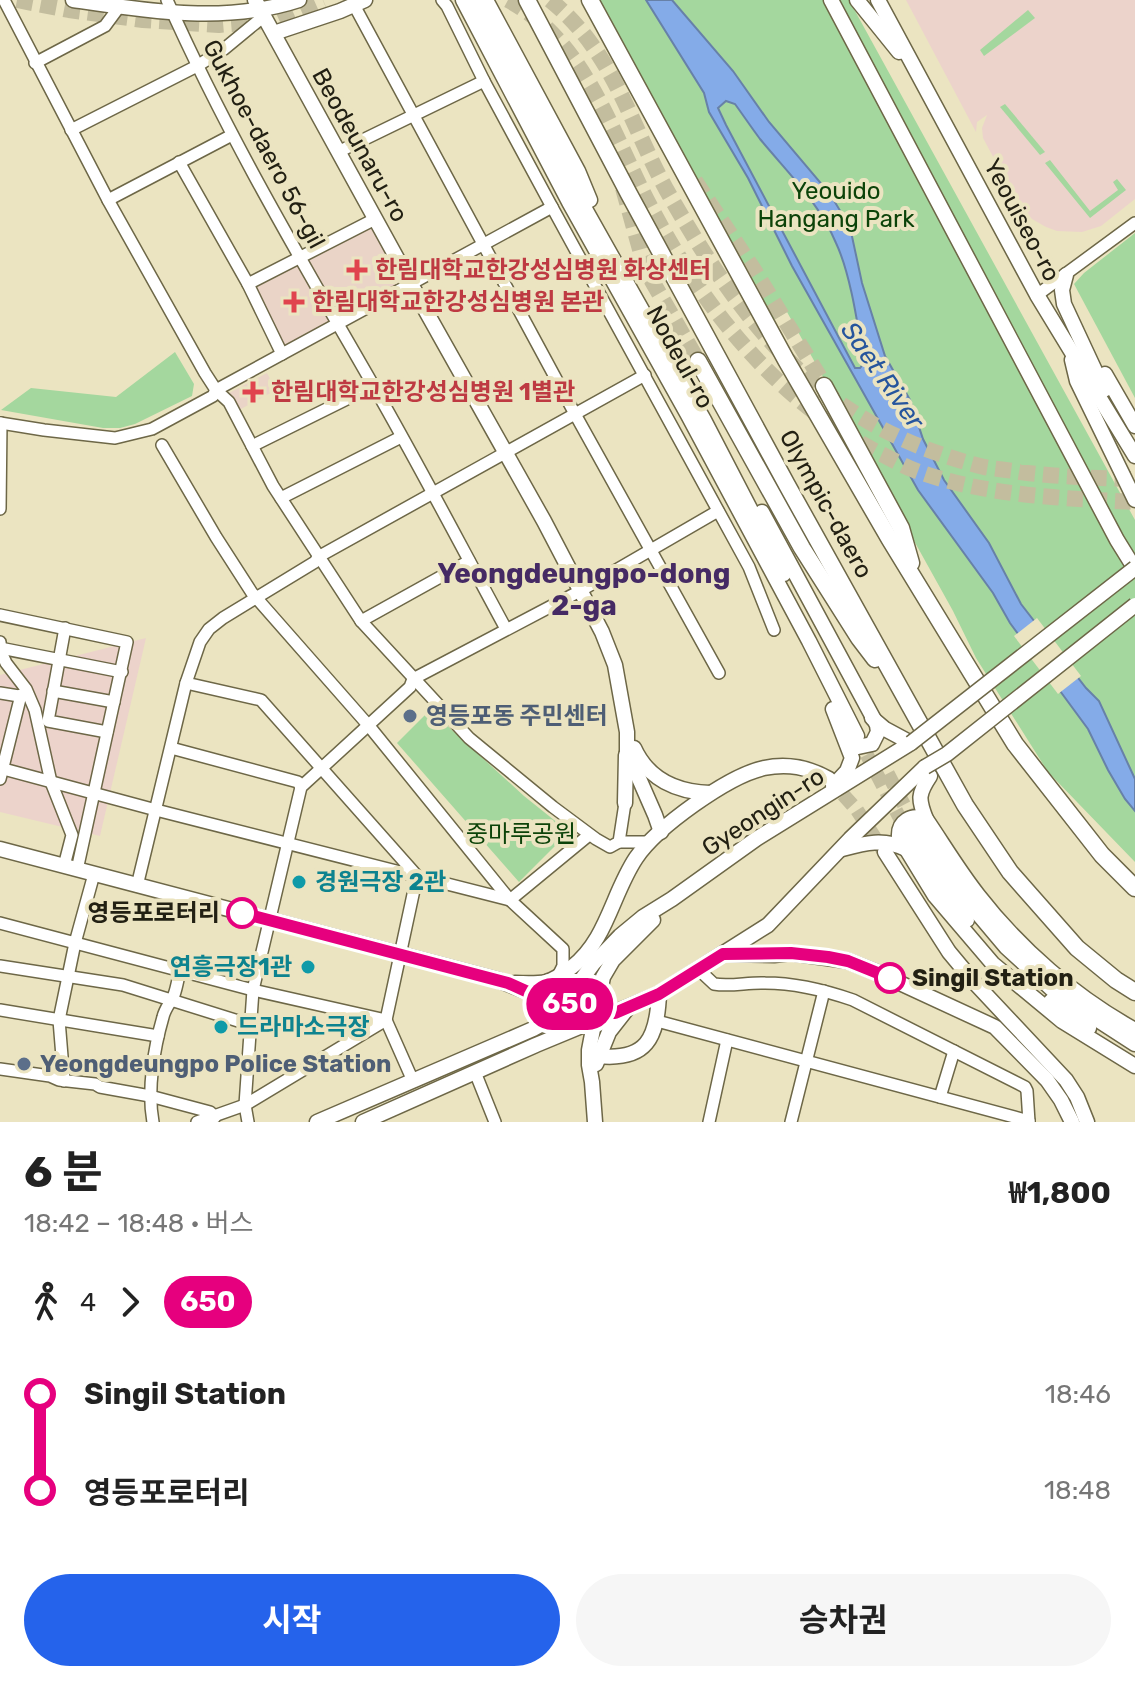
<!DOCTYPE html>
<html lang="ko">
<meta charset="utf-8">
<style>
:root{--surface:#fff;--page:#f6f6f6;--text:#222;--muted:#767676;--accent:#2563eb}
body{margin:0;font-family:Rubik,"Noto Sans KR",sans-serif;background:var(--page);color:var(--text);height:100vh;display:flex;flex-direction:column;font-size:30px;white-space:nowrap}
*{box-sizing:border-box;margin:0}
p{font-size:26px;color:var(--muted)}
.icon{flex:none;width:44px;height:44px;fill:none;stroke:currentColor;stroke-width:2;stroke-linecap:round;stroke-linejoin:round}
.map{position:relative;height:1122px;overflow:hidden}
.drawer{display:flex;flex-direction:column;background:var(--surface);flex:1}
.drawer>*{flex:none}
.badge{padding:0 16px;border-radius:26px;font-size:28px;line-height:52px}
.map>.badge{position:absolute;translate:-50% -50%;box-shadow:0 0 0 4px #fff}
.legs{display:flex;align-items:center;gap:12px;height:88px;padding:0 24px;font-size:26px}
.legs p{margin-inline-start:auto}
.headline{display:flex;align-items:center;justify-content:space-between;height:136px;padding:0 24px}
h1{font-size:44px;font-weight:700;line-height:60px}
.primary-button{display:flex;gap:16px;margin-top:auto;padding:16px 24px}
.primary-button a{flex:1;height:92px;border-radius:48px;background:var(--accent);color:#fff;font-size:32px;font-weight:700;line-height:92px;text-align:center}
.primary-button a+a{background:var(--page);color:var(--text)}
ul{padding:0 24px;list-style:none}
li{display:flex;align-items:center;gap:28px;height:96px;font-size:30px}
li i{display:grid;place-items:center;width:12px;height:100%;margin:0 10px;background:currentColor}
li i::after{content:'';width:20px;height:20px;margin:-10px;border:6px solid;border-radius:50%;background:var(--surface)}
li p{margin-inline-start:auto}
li:first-child i{background:linear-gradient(#0000 50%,currentColor 0)}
li:last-child i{background:linear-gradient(currentColor 50%,#0000 0)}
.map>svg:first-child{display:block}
</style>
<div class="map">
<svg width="1135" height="1122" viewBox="0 0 1135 1122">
<rect width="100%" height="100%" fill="#ebe4c1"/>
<g fill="#ecd3cb">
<polygon points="906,0 1135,0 1135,199 1101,226 1082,232 1057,231 1046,227 1032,219 1019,205 983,138 982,128 987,115 977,122 976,132"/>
<polygon points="146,638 100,836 0,812 0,675"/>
</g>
<g fill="#ead4c7">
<polygon points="375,220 410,283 285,349 250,283"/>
<polygon points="267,373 276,390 239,410 229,393"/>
</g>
<g fill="#a4d79e">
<polygon points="599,0 849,0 1135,520 1135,862 1048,772 976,658 953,611 787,312 773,320"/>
<polygon points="1028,10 1035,18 984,56 980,50"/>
<polygon points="1005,104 1045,152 1040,155 1000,107"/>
<polygon points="1050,160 1090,211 1118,190 1113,182 1117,179 1126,190 1090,218 1045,163"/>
<polygon points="1135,233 1135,398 1074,284 1084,273"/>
<polygon points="175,352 194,384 192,396 135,424 120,428 103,428 1,410 31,388 116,397"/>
<polygon points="430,710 524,796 569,832 519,882 397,743"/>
</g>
<path fill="#84abe8" stroke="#6781a8" stroke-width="2" fill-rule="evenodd" d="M646 0H672L733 71 769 122 830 194 850 227 862 283 885 356 910 400 923 439 944 480 989 543 1021 604 1086 688 1099 701 1135 779V811L1125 799 1108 770 1088 729 1010 623 993 593 918 490 792 266 748 178 709 112 704 93ZM726 101 735 104C743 115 751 127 760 139 787 172 819 202 836 243 851 275 858 327 864 363L860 368H855L726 125 718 108Z"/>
<polygon fill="#ebe4c1" points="1037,618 1081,676 1058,694 1014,636"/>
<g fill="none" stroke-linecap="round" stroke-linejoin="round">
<g stroke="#c3bd9e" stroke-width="14" stroke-dasharray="14 7" stroke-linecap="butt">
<polyline points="857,736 905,828"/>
<polyline points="878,755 913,822"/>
<polyline points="829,779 857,810 884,852"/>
</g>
<g stroke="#c3bd9e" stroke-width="16" stroke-dasharray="16 8" stroke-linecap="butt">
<polyline points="17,0 69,10 143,20 219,25 278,20 323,0"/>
<path d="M508 0C577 37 604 111 636 178 689 289 769 398 881 454 892 459 903 466 914 470 984 496 1061 498 1135 502"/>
<path d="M550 0C613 51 629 121 666 189 707 262 759 342 826 393 872 429 927 453 984 467 996 469 1008 470 1020 472 1059 477 1096 478 1135 479"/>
<polyline points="695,181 754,270 824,384"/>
<polyline points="623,188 641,253 652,281 698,361"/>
</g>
<defs>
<g id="minor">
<polyline points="4,0 108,200 205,373 216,390 229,402 273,486 361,621 469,738 553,807 596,839 610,847 619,842 625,803"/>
<path d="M167 0C226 133 300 258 373 385 419 465 462 548 506 629"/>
<polyline points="442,0 447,6 484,81 552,207 749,567 774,630"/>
<polyline points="354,5 575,414 719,673"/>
<polyline points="35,63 105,26 119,7"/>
<polyline points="71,130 197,66 224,49 264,16"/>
<polyline points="338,152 484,81"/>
<polyline points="179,162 248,284 282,354"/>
<polyline points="108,200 232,135"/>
<polyline points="248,284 375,219"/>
<polyline points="1037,295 1135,223"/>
<polyline points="0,423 44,430 115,438 152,429 213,396 216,390 552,207"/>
<polyline points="162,445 216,537 252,593 369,726 510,900 563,949 563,966 558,976"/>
<polyline points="252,446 373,386"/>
<polyline points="281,498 401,437"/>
<polyline points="0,509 1,423"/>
<polyline points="0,615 127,642 77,870"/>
<polyline points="361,621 469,561"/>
<polyline points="65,628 48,721 107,732"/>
<polyline points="0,642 1,652 6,663 26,689 35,710 51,782 72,835 64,866"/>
<polyline points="0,648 122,672"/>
<polyline points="186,683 261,700 417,876 386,1020"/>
<polyline points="53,691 114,702"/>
<polyline points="0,693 19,696 27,694"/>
<polyline points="171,748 298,782 301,787"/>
<polyline points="0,768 156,810 510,900 589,835"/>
<polyline points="0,779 21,695"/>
<polyline points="619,842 649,842"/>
<polyline points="137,886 186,683 200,642 209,629 223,618 315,562 318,557 645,375"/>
<polyline points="0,923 253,990 386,1020"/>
<polyline points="0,966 123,985 251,1025"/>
<path d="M698 969 714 984C731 987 748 982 765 983 795 983 824 990 853 1000L1025 1087 1027 1091 1029 1122"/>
<polyline points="0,1010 158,1036"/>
<polyline points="386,1020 413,1081"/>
<polyline points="657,1021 1029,1121"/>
<polyline points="0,1069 50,1076 59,1080 95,1084 100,1087 150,1096 210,1112 215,1117"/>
<polyline points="475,1072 495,1122"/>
<polyline points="64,1081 59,1020 75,943 94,874"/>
<polyline points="940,1097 954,1051"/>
<path d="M153 1122C147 1090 154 1048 163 1017 165 1008 171 1002 174 995 177 987 178 978 180 971"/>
<polyline points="197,1122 245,1105 386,1020"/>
<polyline points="248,1122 245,1105 253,990 301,787 410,687 413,679 580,591 718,511"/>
<polyline points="709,1122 727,1040"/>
<polyline points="791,1122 824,991"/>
</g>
<g id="major">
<path d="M73 0C147 11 226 24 299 0"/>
<polyline points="255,0 427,313 544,521 602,632 615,665 627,732 627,751 655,815 661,832"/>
<polyline points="463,0 569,202 688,415 809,641 857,736"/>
<polyline points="475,0 580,200 704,420 784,574"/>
<polyline points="486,0 578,171 590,200"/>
<polyline points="831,0 1117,540 1135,569"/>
<polyline points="857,0 899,52"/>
<polyline points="878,0 1037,295 1135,456"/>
<polyline points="274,33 340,11 365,0"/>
<polyline points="1066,275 1062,290 1064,304 1104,390"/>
<polyline points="1072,360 1077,381 1135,500"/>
<polyline points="1105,374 1135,426"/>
<polyline points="762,512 877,725 878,732 872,744 858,747 846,739"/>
<path d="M634 748C648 779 677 792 710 793"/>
<path d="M930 776C918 794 918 799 926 819 943 844 959 871 978 895 1020 949 1075 997 1135 1030"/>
<polyline points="833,786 847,771 852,758 833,709"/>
<polyline points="625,803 626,755"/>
<path d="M926 819C911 814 898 821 899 837L935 896 993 964 1062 1021 1135 1066"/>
<polyline points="913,822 958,890 1006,947 1056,993 1135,1044"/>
<polyline points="905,828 947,894 967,920"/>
<polyline points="0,849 498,980 528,992 596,1011 614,1013"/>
<path d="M842 849C865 843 884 838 906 849"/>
<polyline points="885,852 949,952 974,982 1066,1080 1077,1097 1087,1122"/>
<polyline points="723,954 774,955 791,953 848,961 876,972 995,1027 1047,1080 1061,1100 1072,1122"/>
<path d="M515 983C525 983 536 984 546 982 556 979 564 973 572 967 607 940 612 894 636 858 657 827 728 776 764 768 788 763 808 767 829 779"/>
<polyline points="1051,1001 1089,1028"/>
<path d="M598 1056C647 1061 657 1038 659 994"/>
<polyline points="596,1064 609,1032 627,1009"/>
<polyline points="317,1122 533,1029 553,1018 593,964 620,936 643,917 672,899 756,839 911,743 885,729 872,718"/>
<polyline points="363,1122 536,1045 659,994 768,925 850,839 925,767"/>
<polyline points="595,1122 592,1082 589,1065 589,1050 603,977 613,960 653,920"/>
</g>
<g id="highway">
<polyline points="527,0 629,194 787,485 965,805 1010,872 1077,948 1116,980 1135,992"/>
<polyline points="590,0 786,360 889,538 1015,744 1102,855 1135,888"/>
<polyline points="698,361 802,548 859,638 875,659"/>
<polyline points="824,386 901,528 911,563"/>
</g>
</defs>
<use href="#minor" stroke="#6d6747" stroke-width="14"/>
<use href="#major" stroke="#6d6747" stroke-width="17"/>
<use href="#highway" stroke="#6d6747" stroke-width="19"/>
<use href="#minor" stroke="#fff" stroke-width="11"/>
<use href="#major" stroke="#fff" stroke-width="14"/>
<use href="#highway" stroke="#fff" stroke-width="16"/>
<defs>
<g id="major-bridge">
<polyline points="911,743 1135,568"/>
<polyline points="925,767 947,754 1135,605"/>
</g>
</defs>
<use href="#major-bridge" stroke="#6d6747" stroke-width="17" stroke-linecap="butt"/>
<use href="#major-bridge" stroke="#fff" stroke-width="14"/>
</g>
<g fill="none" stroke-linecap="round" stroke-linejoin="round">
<defs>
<polyline id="line-1" points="242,913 508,983 528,992 596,1011 615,1013 659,994 723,954 791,953 828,957 848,961 890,978"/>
</defs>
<use href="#line-1" stroke="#fff" stroke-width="18"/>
<use href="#line-1" stroke="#e6007e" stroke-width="12"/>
</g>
<g fill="#e0444e" stroke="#ebe4c1" stroke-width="3">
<path d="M353 258h8v8h8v8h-8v8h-8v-8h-8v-8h8z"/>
<path d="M290 290h8v8h8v8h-8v8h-8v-8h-8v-8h8z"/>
<path d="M249 380h8v8h8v8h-8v8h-8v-8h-8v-8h8z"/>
</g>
<g fill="#5c6f8a" stroke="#ebe4c1" stroke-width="3">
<circle cx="410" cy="716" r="8"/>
<circle cx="24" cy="1064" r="8"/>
</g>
<g fill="#0f9aa8" stroke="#ebe4c1" stroke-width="3">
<circle cx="299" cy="882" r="8"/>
<circle cx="308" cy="967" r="8"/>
<circle cx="221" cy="1027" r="8"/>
</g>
<g fill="#fff" stroke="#e6007e" stroke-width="4">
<circle cx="242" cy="913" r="14"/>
<circle cx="890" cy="978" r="14"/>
</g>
<g text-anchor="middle" stroke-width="8" stroke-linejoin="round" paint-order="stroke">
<g font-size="24" fill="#222013" stroke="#ebe4c1">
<text transform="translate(264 144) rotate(62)" y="8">Gukhoe-daero 56-gil</text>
<text transform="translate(360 145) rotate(61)" y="8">Beodeunaru-ro</text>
<text transform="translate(1022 220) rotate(62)" y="8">Yeouiseo-ro</text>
<text transform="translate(680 357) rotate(61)" y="8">Nodeul-ro</text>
<text transform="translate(826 504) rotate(61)" y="8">Olympic-daero</text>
<text transform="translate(763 812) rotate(-33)" y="8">Gyeongin-ro</text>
</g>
<g font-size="24" fill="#0c4309" stroke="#ebe4c1">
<text x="836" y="199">Yeouido<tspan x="836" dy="28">Hangang Park</tspan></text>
<text x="521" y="842">중마루공원</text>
</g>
<g font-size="24" font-weight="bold" fill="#be3a42" stroke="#ebe4c1" text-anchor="start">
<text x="375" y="278">한림대학교한강성심병원 화상센터</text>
<text x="312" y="310">한림대학교한강성심병원 본관</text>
<text x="271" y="400">한림대학교한강성심병원 1별관</text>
</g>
<g font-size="24" font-weight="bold" fill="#4e5e75" stroke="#ebe4c1" text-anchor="start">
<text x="426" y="724">영등포동 주민센터</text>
<text x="40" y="1072">Yeongdeungpo Police Station</text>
</g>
<g font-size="24" font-weight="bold" fill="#0d838f" stroke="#ebe4c1" text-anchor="start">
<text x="315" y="890">경원극장 2관</text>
<text x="292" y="975" text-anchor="end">연흥극장1관</text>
<text x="237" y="1035">드라마소극장</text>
</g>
<g font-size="24" font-weight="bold" fill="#222013" stroke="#ebe4c1" text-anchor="end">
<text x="220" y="921">영등포로터리</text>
<text x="912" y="986" text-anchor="start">Singil Station</text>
</g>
<g font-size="26" font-style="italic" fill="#26559d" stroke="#ebe4c1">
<text transform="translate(883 375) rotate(55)" y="9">Saet River</text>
</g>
<g font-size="28" font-weight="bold" fill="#452a64" stroke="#ebe4c1">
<text x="584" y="583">Yeongdeungpo-dong<tspan x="584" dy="32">2-ga</tspan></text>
</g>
</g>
</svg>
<b class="badge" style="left:570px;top:1004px;background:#e6007e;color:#fff">650</b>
</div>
<section class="drawer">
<div class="headline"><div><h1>6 분</h1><p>18:42 – 18:48 · 버스</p></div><b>₩1,800</b></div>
<div class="legs"><svg class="icon" aria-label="walk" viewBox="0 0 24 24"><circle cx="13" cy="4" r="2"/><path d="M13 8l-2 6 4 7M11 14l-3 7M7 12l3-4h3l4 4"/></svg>4<svg class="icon" aria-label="forward" viewBox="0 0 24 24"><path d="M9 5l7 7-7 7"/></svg><b class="badge" style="background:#e6007e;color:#fff">650</b></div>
<ul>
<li><i style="color:#e6007e"></i><b>Singil Station</b><p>18:46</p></li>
<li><i style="color:#e6007e"></i><b>영등포로터리</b><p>18:48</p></li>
</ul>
<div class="primary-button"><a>시작</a><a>승차권</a></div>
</section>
